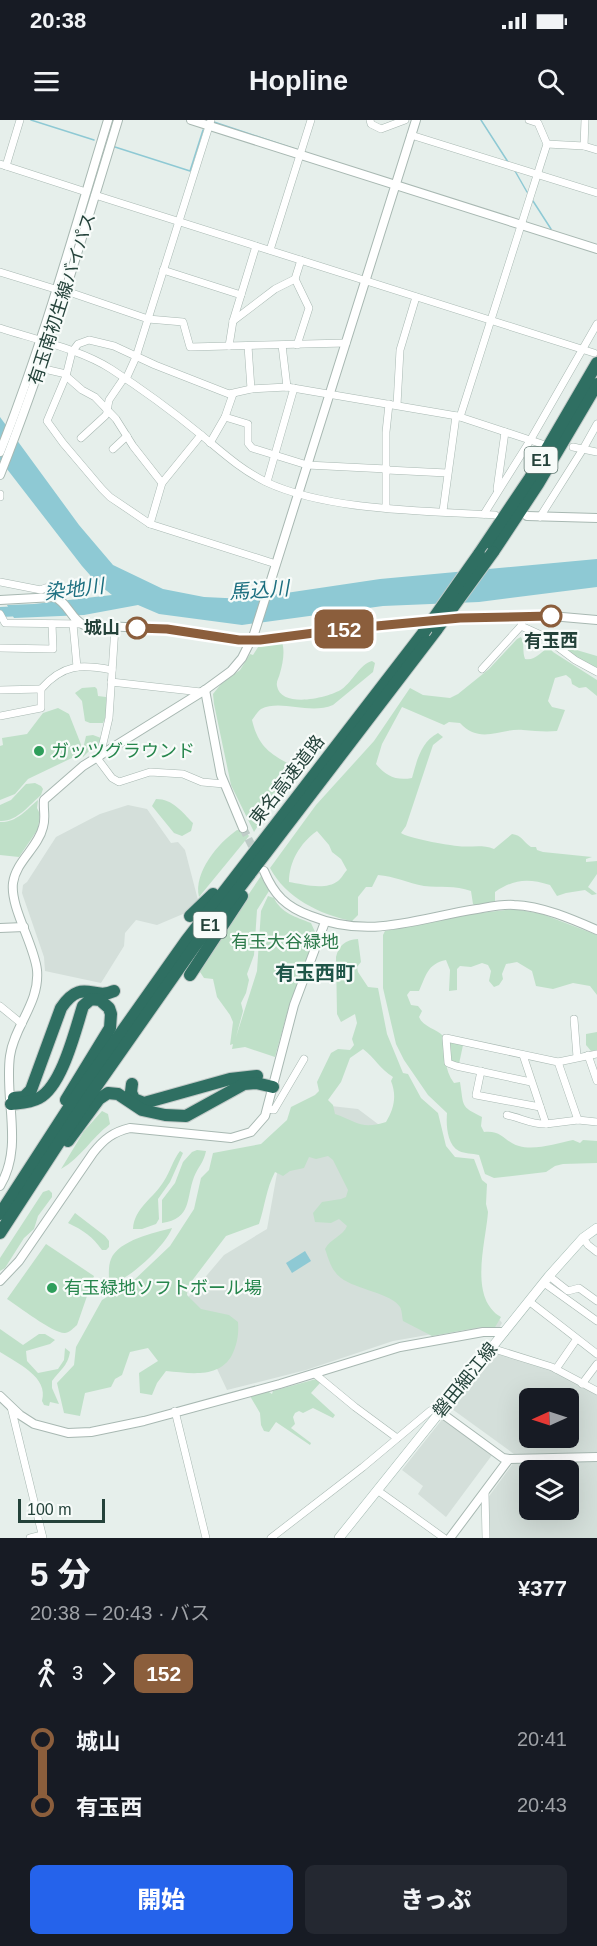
<!DOCTYPE html>
<html lang="ja">
<meta charset="utf-8">
<style>
:root{--surface:#171b24;--page:#242831;--text:#f1f3f6;--muted:#9ea1a6;--accent:#2563eb}
body{margin:0;font-family:Arial,"Noto Sans JP",sans-serif;background:var(--page);color:var(--text);height:100vh;display:flex;flex-direction:column;font-size:22px;white-space:nowrap}
*{box-sizing:border-box;margin:0}
p{font-size:20px;color:var(--muted)}
.icon{flex:none;width:33px;height:33px;fill:none;stroke:currentColor;stroke-width:2;stroke-linecap:round;stroke-linejoin:round}
.map{position:relative;height:1418px;overflow:hidden}
.sheet{display:flex;flex-direction:column;background:var(--surface);flex:1}
.sheet>*{flex:none}
.badge{padding:0 12px;border-radius:9px;font-size:21px;line-height:39px}
.needle{width:39px;rotate:267deg}
.tools{position:absolute;left:519px;top:1268px;display:grid;gap:12px}
.tools a{display:grid;place-items:center;width:60px;height:60px;border-radius:9px;background:var(--surface);box-shadow:0 6px 24px #0002;font-size:30px}
.scale{position:absolute;left:18px;bottom:15px;width:87px;box-sizing:border-box;padding-left:6px;border:3px solid #24423a;border-top:0;font-size:16px;line-height:21px;white-space:nowrap;color:#24423a;-webkit-text-stroke:4px #f7fbf9;paint-order:stroke}
.map>.badge{position:absolute;translate:-50% -50%;box-shadow:0 0 0 3px #fff}
.legs{display:flex;align-items:center;gap:9px;height:66px;padding:0 30px;font-size:20px}
.legs p{margin-inline-start:auto}
.summary{display:flex;align-items:center;justify-content:space-between;height:102px;padding:0 30px}
h1{font-size:33px;font-weight:800;line-height:45px}
.action{display:flex;gap:12px;margin-top:auto;padding:12px 30px}
.action a{flex:1;height:69px;border-radius:9px;background:var(--accent);color:#fff;font-size:24px;font-weight:800;line-height:69px;text-align:center}
.action a+a{background:var(--page);color:var(--text)}
ul{padding:0 30px;list-style:none}
li{display:flex;align-items:center;gap:21px;height:66px;font-size:22px}
li i{display:grid;place-items:center;width:9px;height:100%;margin:0 8px;background:currentColor}
li i::after{content:'';width:15px;height:15px;margin:-8px;border:4px solid;border-radius:50%;background:var(--surface)}
li p{margin-inline-start:auto}
li:first-child i{background:linear-gradient(#0000 50%,currentColor 0)}
li:last-child i{background:linear-gradient(currentColor 50%,#0000 0)}
.status{display:flex;justify-content:space-between;align-items:center;height:42px;padding:0 30px;background:var(--surface);direction:ltr}
.status svg{height:16px;fill:currentColor}
header{display:flex;justify-content:space-between;align-items:center;height:78px;padding:0 30px;background:var(--surface);font-size:27px;font-weight:800}
.map>svg:first-child{display:block}
</style>
<div class="status"><b>20:38</b><svg viewBox="0 0 49 12"><path d="M0 12V9h3v3zM5 12V6h3v6zM10 12V3h3v9zM15 12V0h3v12zM26 1h20v11H26zM47 4h2v5h-2z"/></svg></div>
<header><svg class="icon" aria-label="menu" viewBox="0 0 24 24"><path d="M4 6h16M4 12h16M4 18h16"/></svg>Hopline<svg class="icon" aria-label="search" viewBox="0 0 24 24"><circle cx="10" cy="10" r="6"/><path d="M15 15l6 6"/></svg></header>
<div class="map">
<svg width="597" height="1418" viewBox="0 0 597 1418">
<rect width="100%" height="100%" fill="#e6efeb"/>
<g fill="#d4dfda" fill-rule="evenodd">
<polygon points="128,685 147,689 171,723 178,722 185,730 198,780 183,794 157,805 136,800 125,813 124,826 101,863 45,851 44,837 22,773 23,765 27,762 56,717 100,694"/>
<polygon points="313,984 358,989 415,1032 482,1177 502,1203 499,1208 456,1210 393,1221 306,1250 227,1270 185,1181 224,1135 267,1109 279,1042"/>
<path d="M497 1232 551 1249 597 1273V1333L514 1334 452 1289ZM530 1278H568V1317H530Z"/>
<polygon points="444,1297 495,1331 446,1397 418,1374 423,1366 402,1350"/>
<path d="M597 1341V1418H488L487 1379 514 1342ZM530 1350H568V1389H530Z"/>
</g>
<g fill="#bfe0c8" fill-rule="evenodd">
<polygon points="553,514 573,529 597,536 597,549 576,537 545,515"/>
<path d="M521 517C525 524 522 531 525 539 535 541 541 532 549 527L553 532 597 560V576L586 567 579 568 572 564 571 559 566 555 555 558 548 581 552 587 565 590 557 611C545 612 535 611 523 610 500 608 480 625 460 603L449 602 444 605 402 587 382 624 376 644C386 656 396 661 412 658 417 640 421 622 438 613L443 617 433 625 406 706 401 713C408 718 446 725 457 726 471 728 481 724 494 729L512 714C522 715 523 722 531 727H536L537 730 543 732 592 737 586 739V742L597 741V754L588 767 597 774 592 775 585 770 566 773 557 776 550 765C528 758 514 759 495 772V782L476 786 473 784 471 771C455 765 440 768 424 766 408 763 394 756 378 755L372 767H366L358 777V795L352 801C320 795 285 777 270 748L316 685 374 621 410 568 423 575 450 578 458 574 489 549 517 519ZM317 711 329 725 332 732 341 739 347 750C344 753 341 759 338 761 325 771 302 764 289 762 289 742 300 723 317 711Z"/>
<path d="M282 522C285 531 283 543 280 553 279 558 276 561 277 566 281 589 329 578 342 569 353 561 360 544 372 541L375 543 373 552 333 585C309 595 281 579 261 589 258 591 255 596 252 600 258 625 268 633 291 645L293 655 289 665 275 679 254 712 231 665 214 584 213 574 221 564 240 550 250 534 253 535 260 524Z"/>
<path d="M95 567 97 569 98 576 106 577C109 586 107 595 103 603H90L85 601 82 581 75 573 82 568Z"/>
<polygon points="58,588 69,594 82,627 76,636 28,659 15,674 0,680 0,626 3,625 2,618 27,614 43,593"/>
<polygon points="93,615 101,618 96,631 89,631 83,637 82,633 86,616"/>
<path d="M35 663 41 666 43 669 41 675C29 685 17 702 0 701V685L11 680 26 664Z"/>
<path d="M156 679C173 679 182 692 193 703L191 711 182 716 174 713 152 686Z"/>
<path d="M38 680 37 688 40 694 38 709 19 737 0 735V702C16 703 26 690 38 680Z"/>
<path d="M237 710 245 711 249 716 199 777C193 753 218 723 237 710Z"/>
<path d="M261 756 269 771 257 790 254 835 247 854 249 860 246 873 241 883 243 891 236 917 257 851 261 791 268 776 274 778C281 793 296 797 311 803L316 814 289 886 275 937 245 927 232 929 233 924 230 925 233 902 230 895 217 877 213 859 204 858 198 849Z"/>
<path d="M514 789 542 794 597 815V875L590 866 573 863 553 869 536 866 532 851 517 842 506 844 502 854 503 859 499 865 494 867 489 861 491 851 488 845 482 843 471 847 460 846 457 849V870L449 871 450 850 446 840C427 844 426 856 419 871H410L407 875 411 885 418 886 422 891 419 897C423 907 437 909 443 916 445 932 444 950 454 963L460 962C464 987 460 986 482 997L481 1006 484 1012C503 1010 504 1022 519 1026 535 1031 557 1023 573 1020L580 1023 583 1020 597 1021V1043L563 1044 555 1046 546 1052 494 1058 485 1054 479 1035C472 1033 465 1034 459 1031 447 1025 446 1005 447 993L428 975 404 940 396 924 383 868V815L385 811 463 795Z"/>
<path d="M358 819 361 842 357 847 358 852 368 867 378 868 387 914 403 953 408 954 421 978 438 993 446 1026 455 1037 474 1039 482 1060 487 1064 486 1084 488 1092C486 1122 468 1178 501 1197L494 1209 481 1207 432 1216 403 1201C402 1197 402 1190 400 1187 393 1174 355 1169 341 1158 331 1150 329 1140 325 1129 330 1119 343 1116 347 1106L339 1099 331 1103 315 1102 313 1093 322 1082 341 1079 346 1077 348 1070 333 1040 328 1036 316 1039 309 1037 304 1048 290 1051 283 1056 275 1052C266 1069 265 1086 259 1104L226 1116 188 1166 187 1175 201 1189 229 1195 238 1202C239 1215 237 1224 232 1235 219 1259 189 1253 166 1251L157 1263 152 1275 140 1273 139 1253 158 1241 148 1228 130 1232 122 1255 115 1259 111 1267 85 1273 80 1296 64 1293 57 1263 74 1245 76 1227 102 1180 132 1162 170 1126 194 1089 201 1058 209 1050 213 1033 261 1024 287 1000 291 987 315 975 319 971 317 962 331 933 338 929 350 930 354 925 352 919 357 903 355 894 341 902 337 894 336 837C339 825 345 820 358 819ZM363 929C374 937 381 950 393 957L391 961C397 976 394 989 386 1002 361 1010 358 1002 335 994L333 985 328 980 341 962 350 938Z"/>
<polygon points="597,912 597,930 591,931 586,925 586,914"/>
<polygon points="449,922 463,925 459,944 451,941"/>
<path d="M102 991 108 994 110 1004C91 1018 81 1038 61 1049L84 1011Z"/>
<path d="M197 1030 206 1031C204 1042 198 1047 194 1057 186 1078 192 1099 162 1103V1080L175 1063 183 1042 192 1032Z"/>
<path d="M180 1031 183 1033 170 1062 158 1079 159 1099 156 1104 142 1109H133C134 1088 154 1078 164 1061 170 1052 173 1040 180 1031Z"/>
<polygon points="49,1070 52,1073 52,1077 38,1096 34,1109 24,1118 5,1148 0,1151 0,1138 43,1072"/>
<path d="M75 1093 105 1116 109 1121V1127L106 1130H102C93 1117 83 1110 68 1103Z"/>
<path d="M172 1108C167 1124 126 1164 109 1163 109 1156 108 1146 111 1139 119 1120 154 1113 172 1108Z"/>
<path d="M46 1124 94 1156 77 1205C73 1208 71 1212 65 1213 54 1214 18 1186 7 1179Z"/>
<path d="M0 1209 23 1225 39 1214H45L55 1220 50 1224 26 1231 27 1241 38 1253 58 1249 64 1240 65 1228 70 1232C68 1246 59 1251 52 1261V1268L59 1284 50 1282 49 1286 44 1285 42 1281C49 1257 17 1243 0 1232Z"/>
<polygon points="316,1259 320,1263 311,1273 335,1295 333,1298 313,1288 303,1293 299,1291 295,1293 293,1297 295,1304 291,1308 311,1323 310,1325 276,1302 269,1312 264,1311 261,1305 260,1293 250,1276 266,1270 272,1274 273,1271"/>
</g>
<g fill="#8ec9d4">
<polygon points="0,297 79,405 113,445 163,469 204,477 246,479 380,459 597,439 597,467 479,482 383,486 242,505 159,494 138,485 84,495 14,498 7,485 34,484 112,475 97,463 82,446 0,340"/>
<polygon points="305,1131 311,1141 292,1153 286,1143"/>
</g>
<g fill="none" stroke-linecap="round" stroke-linejoin="round">
<g stroke="#8ec9d4" stroke-width="1.5">
<polyline points="31,0 94,20"/>
<polyline points="481,0 508,42"/>
<polyline points="214,2 298,30"/>
<polyline points="115,27 190,51 203,10"/>
<polyline points="515,51 527,72"/>
<polyline points="533,81 551,109"/>
</g>
<polyline stroke="#8ec9d4" stroke-width="10" points="0,492 24,491"/>
<polyline stroke="#bfccc8" stroke-width="8" stroke-dasharray="8 4" stroke-linecap="butt" points="243,708 256,734"/>
<defs>
<g id="minor">
<polyline points="370,0 371,4 381,9 405,0"/>
<polyline points="411,15 597,73"/>
<polyline points="547,24 584,26 597,30"/>
<polyline points="584,26 585,0"/>
<polyline points="0,44 86,72"/>
<polyline points="6,46 20,0"/>
<polyline points="95,75 594,233"/>
<polyline points="270,130 311,0"/>
<polyline points="163,150 241,175"/>
<polyline points="0,152 55,169"/>
<polyline points="295,159 309,188 297,225"/>
<polyline points="66,171 148,199 183,202 190,227 346,223"/>
<polyline points="233,201 275,169 295,159 301,140"/>
<path d="M0 208C34 219 82 230 111 249 142 269 172 291 200 314 222 332 240 349 266 362 328 391 426 391 495 395"/>
<polyline points="282,225 287,267"/>
<polyline points="229,226 233,201 256,126"/>
<polyline points="248,226 251,269"/>
<polyline points="40,248 66,254"/>
<polyline points="66,256 82,270 95,277 116,299 133,326 162,363"/>
<polyline points="126,259 136,237 211,0"/>
<polyline points="397,285 400,230 416,177"/>
<polyline points="107,291 109,280 124,258"/>
<polyline points="225,297 248,304 248,323 252,328 307,345 387,349"/>
<polyline points="460,297 547,24 538,3 529,0"/>
<polyline points="81,318 105,296 108,292"/>
<polyline points="210,323 225,297 233,274"/>
<polyline points="573,327 597,332"/>
<polyline points="113,329 127,316"/>
<polyline points="387,350 447,353"/>
<polyline points="267,362 294,268"/>
<polyline points="497,369 505,312"/>
<polyline points="0,374 0,377"/>
<polyline points="386,387 386,312 389,284"/>
<polyline points="443,391 456,296"/>
<polyline points="484,394 531,319 597,204"/>
<polyline points="540,397 583,329 597,304"/>
<polyline points="150,404 162,363 201,315"/>
<polyline points="276,444 150,404 110,377 102,369 63,323 47,301 66,256 72,232 78,224 89,220 114,226 155,245 229,274 251,269 287,267 457,296 542,324"/>
<polyline points="0,462 41,470 45,468"/>
<polyline points="0,494 5,503 81,504"/>
<polyline points="524,496 521,506 543,516 575,540 597,552"/>
<polyline points="73,504 77,547"/>
<polyline points="0,528 53,529 52,504"/>
<polyline points="482,549 521,506"/>
<polyline points="111,562 201,572"/>
<polyline points="0,570 41,569"/>
<path d="M0 596 41 588V569C63 544 81 544 112 550"/>
<polyline points="100,636 109,598 115,507"/>
<polyline points="97,638 112,658 119,662 150,652 183,654 202,662 224,664"/>
<polyline points="0,886 22,904"/>
<polyline points="574,899 577,937"/>
<polyline points="523,935 546,1004 578,1000 597,1002"/>
<polyline points="588,935 597,961"/>
<polyline points="558,942 578,1000"/>
<polyline points="481,951 476,975 540,987"/>
<polyline points="531,962 456,946 448,943 446,918 558,942 597,934"/>
<polyline points="267,989 274,990 304,939"/>
<path d="M507 995C521 998 533 1005 546 1004"/>
<polyline points="583,1118 588,1125 597,1132"/>
<polyline points="549,1156 568,1171 579,1168 597,1181"/>
<polyline points="544,1163 597,1201"/>
<polyline points="530,1182 597,1234"/>
<polyline points="491,1228 552,1247 597,1271"/>
<polyline points="556,1249 576,1220"/>
<polyline points="315,1254 355,1287 397,1318"/>
<polyline points="582,1264 597,1244"/>
<polyline points="11,1287 43,1418"/>
<polyline points="175,1291 206,1418"/>
<polyline points="377,1370 444,1418"/>
<polyline points="485,1372 486,1418"/>
<polyline points="30,1418 42,1415"/>
<polyline points="271,1418 363,1347 430,1291 436,1288 440,1292"/>
</g>
<g id="tertiary">
<polyline points="191,0 597,129"/>
<path d="M0 332C43 224 74 111 108 0"/>
<path d="M0 355C46 239 82 119 118 0"/>
<polyline points="527,396 597,398"/>
<path d="M0 480 54 477C68 482 71 500 84 505L167 509 239 520H260L460 498 551 496 597 500"/>
<polyline points="205,570 221,655 243,708"/>
<path d="M264 751C274 775 286 787 311 796 371 820 418 798 477 789 489 787 502 784 514 785 542 786 572 799 597 810"/>
<polyline points="0,808 24,807"/>
<path d="M0 1066C24 1026 4 980 10 936 14 906 40 883 37 850 34 824 10 787 13 763 16 741 38 728 43 707 46 698 43 689 44 680L83 646 205 570 231 551 242 538 254 514 416 0"/>
<path d="M0 1161 19 1141 93 1033C104 1019 113 1012 130 1008L231 1018 251 1012 265 996 294 885 325 802"/>
<polyline points="0,1276 20,1295 34,1304 68,1313 91,1312 144,1301 280,1264 400,1227 483,1212 504,1212"/>
<polyline points="440,1292 503,1338 509,1339 450,1418"/>
<polyline points="509,1339 597,1337"/>
</g>
<polyline id="secondary" points="339,1418 549,1156 583,1118 597,1108"/>
<g id="motorway">
<polyline points="493,432 538,364 597,264"/>
<polyline points="479,434 530,358 597,243"/>
<polyline points="190,796 213,774"/>
<polyline points="190,855 242,776"/>
<polyline points="132,964 131,972 134,979 144,983 230,959 257,956"/>
<path d="M14 978 24 977 31 970 61 888C82 857 93 881 114 871"/>
<path d="M11 984C20 983 30 983 39 978 62 966 75 911 83 886L91 879 100 880 109 888 111 894 110 908 66 980"/>
<polyline points="68,1021 99,979 108,973 118,974 142,990 165,995 186,996 244,964 256,963 273,967"/>
<polyline points="0,1094 77,975 186,821 424,512"/>
<polyline points="0,1113 86,981 194,827 437,509"/>
</g>
</defs>
<use href="#minor" stroke="#a8b8b2" stroke-width="8"/>
<use href="#tertiary" stroke="#a8b8b2" stroke-width="10"/>
<use href="#secondary" stroke="#a4bbb3" stroke-width="10"/>
<use href="#motorway" stroke="#c2cac8" stroke-width="14"/>
<use href="#minor" stroke="#fff" stroke-width="7"/>
<use href="#tertiary" stroke="#fff" stroke-width="8"/>
<use href="#secondary" stroke="#fff" stroke-width="9"/>
<use href="#motorway" stroke="#2f6f62" stroke-width="12"/>
<defs>
<g id="motorway-bridge">
<polyline points="437,509 493,432"/>
<polyline points="424,512 479,434"/>
</g>
</defs>
<use href="#motorway-bridge" stroke="#c2cac8" stroke-width="14" stroke-linecap="butt"/>
<use href="#motorway-bridge" stroke="#2f6f62" stroke-width="12"/>
</g>
<g fill="none" stroke-linecap="round" stroke-linejoin="round">
<defs>
<polyline id="line-1" points="137,508 167,509 239,520 260,520 345,509 460,498 551,496"/>
</defs>
<use href="#line-1" stroke="#fff" stroke-width="14"/>
<use href="#line-1" stroke="#8b5e3c" stroke-width="9"/>
</g>
<g fill="#fff" stroke="#8b5e3c" stroke-width="3">
<circle cx="551" cy="496" r="10"/>
<circle cx="137" cy="508" r="10"/>
</g>
<g fill="#2e9e5b" stroke="#f7fbf9" stroke-width="2">
<circle cx="39" cy="631" r="6"/>
<circle cx="52" cy="1168" r="6"/>
</g>
<g text-anchor="middle" stroke-width="4.5" stroke-linejoin="round" paint-order="stroke">
<g fill="#f7fbf9" stroke="#637a73" stroke-width="1.5">
<rect x="524.5" y="327" width="33" height="26" rx="4.5"/>
<rect x="193.5" y="792" width="33" height="26" rx="4.5"/>
</g>
<g font-size="16" font-weight="bold" fill="#24423a">
<text x="541" y="346">E1</text>
<text x="210" y="811">E1</text>
</g>
<g font-size="18" fill="#24423a" stroke="#f7fbf9">
<text transform="translate(62 179) rotate(-72)" y="6">有玉南初生線バイパス</text>
<text transform="translate(287 660) rotate(-52)" y="6">東名高速道路</text>
<text transform="translate(465 1260) rotate(-51)" y="6">磐田細江線</text>
</g>
<g font-size="18" font-weight="bold" fill="#24423a" stroke="#f7fbf9" text-anchor="end">
<text x="120" y="514">城山</text>
<text x="551" y="527" text-anchor="middle">有玉西</text>
</g>
<g font-size="18" fill="#27864d" stroke="#f7fbf9" text-anchor="start">
<text x="51" y="637">ガッツグラウンド</text>
<text x="64" y="1174">有玉緑地ソフトボール場</text>
</g>
<g font-size="18" fill="#2d7a4b" stroke="#f7fbf9">
<text x="285" y="828">有玉大谷緑地</text>
</g>
<g font-size="20" font-style="italic" fill="#1c6f80" stroke="#f7fbf9">
<text transform="translate(74 469) rotate(-7)" y="7">染地川</text>
<text transform="translate(259 470) rotate(-4)" y="7">馬込川</text>
</g>
<g font-size="20" font-weight="bold" fill="#1f5548" stroke="#f7fbf9">
<text x="315" y="860">有玉西町</text>
</g>
</g>
</svg>
<div class="tools">
<a><svg class="needle" viewBox="-14 -14 28 28"><path d="M0-13l5 13h-10z" fill="#e53935"/><path d="M0 13l5-13h-10z" fill="#9ea1a6"/></svg></a>
<a><svg class="icon" aria-label="layers" viewBox="0 0 24 24"><path d="M12 4l9 5-9 5-9-5zM3 14l9 5 9-5"/></svg></a>
</div>
<div class="scale">100 m</div>
<b class="badge" style="left:344px;top:509px;background:#8b5e3c;color:#fff">152</b>
</div>
<section class="sheet">
<div class="summary"><div><h1>5 分</h1><p>20:38 – 20:43 · バス</p></div><b>¥377</b></div>
<div class="legs"><svg class="icon" aria-label="walk" viewBox="0 0 24 24"><circle cx="13" cy="4" r="2"/><path d="M13 8l-2 6 4 7M11 14l-3 7M7 12l3-4h3l4 4"/></svg>3<svg class="icon" aria-label="forward" viewBox="0 0 24 24"><path d="M9 5l7 7-7 7"/></svg><b class="badge" style="background:#8b5e3c;color:#fff">152</b></div>
<ul>
<li><i style="color:#8b5e3c"></i><b>城山</b><p>20:41</p></li>
<li><i style="color:#8b5e3c"></i><b>有玉西</b><p>20:43</p></li>
</ul>
<div class="action"><a>開始</a><a>きっぷ</a></div>
</section>
